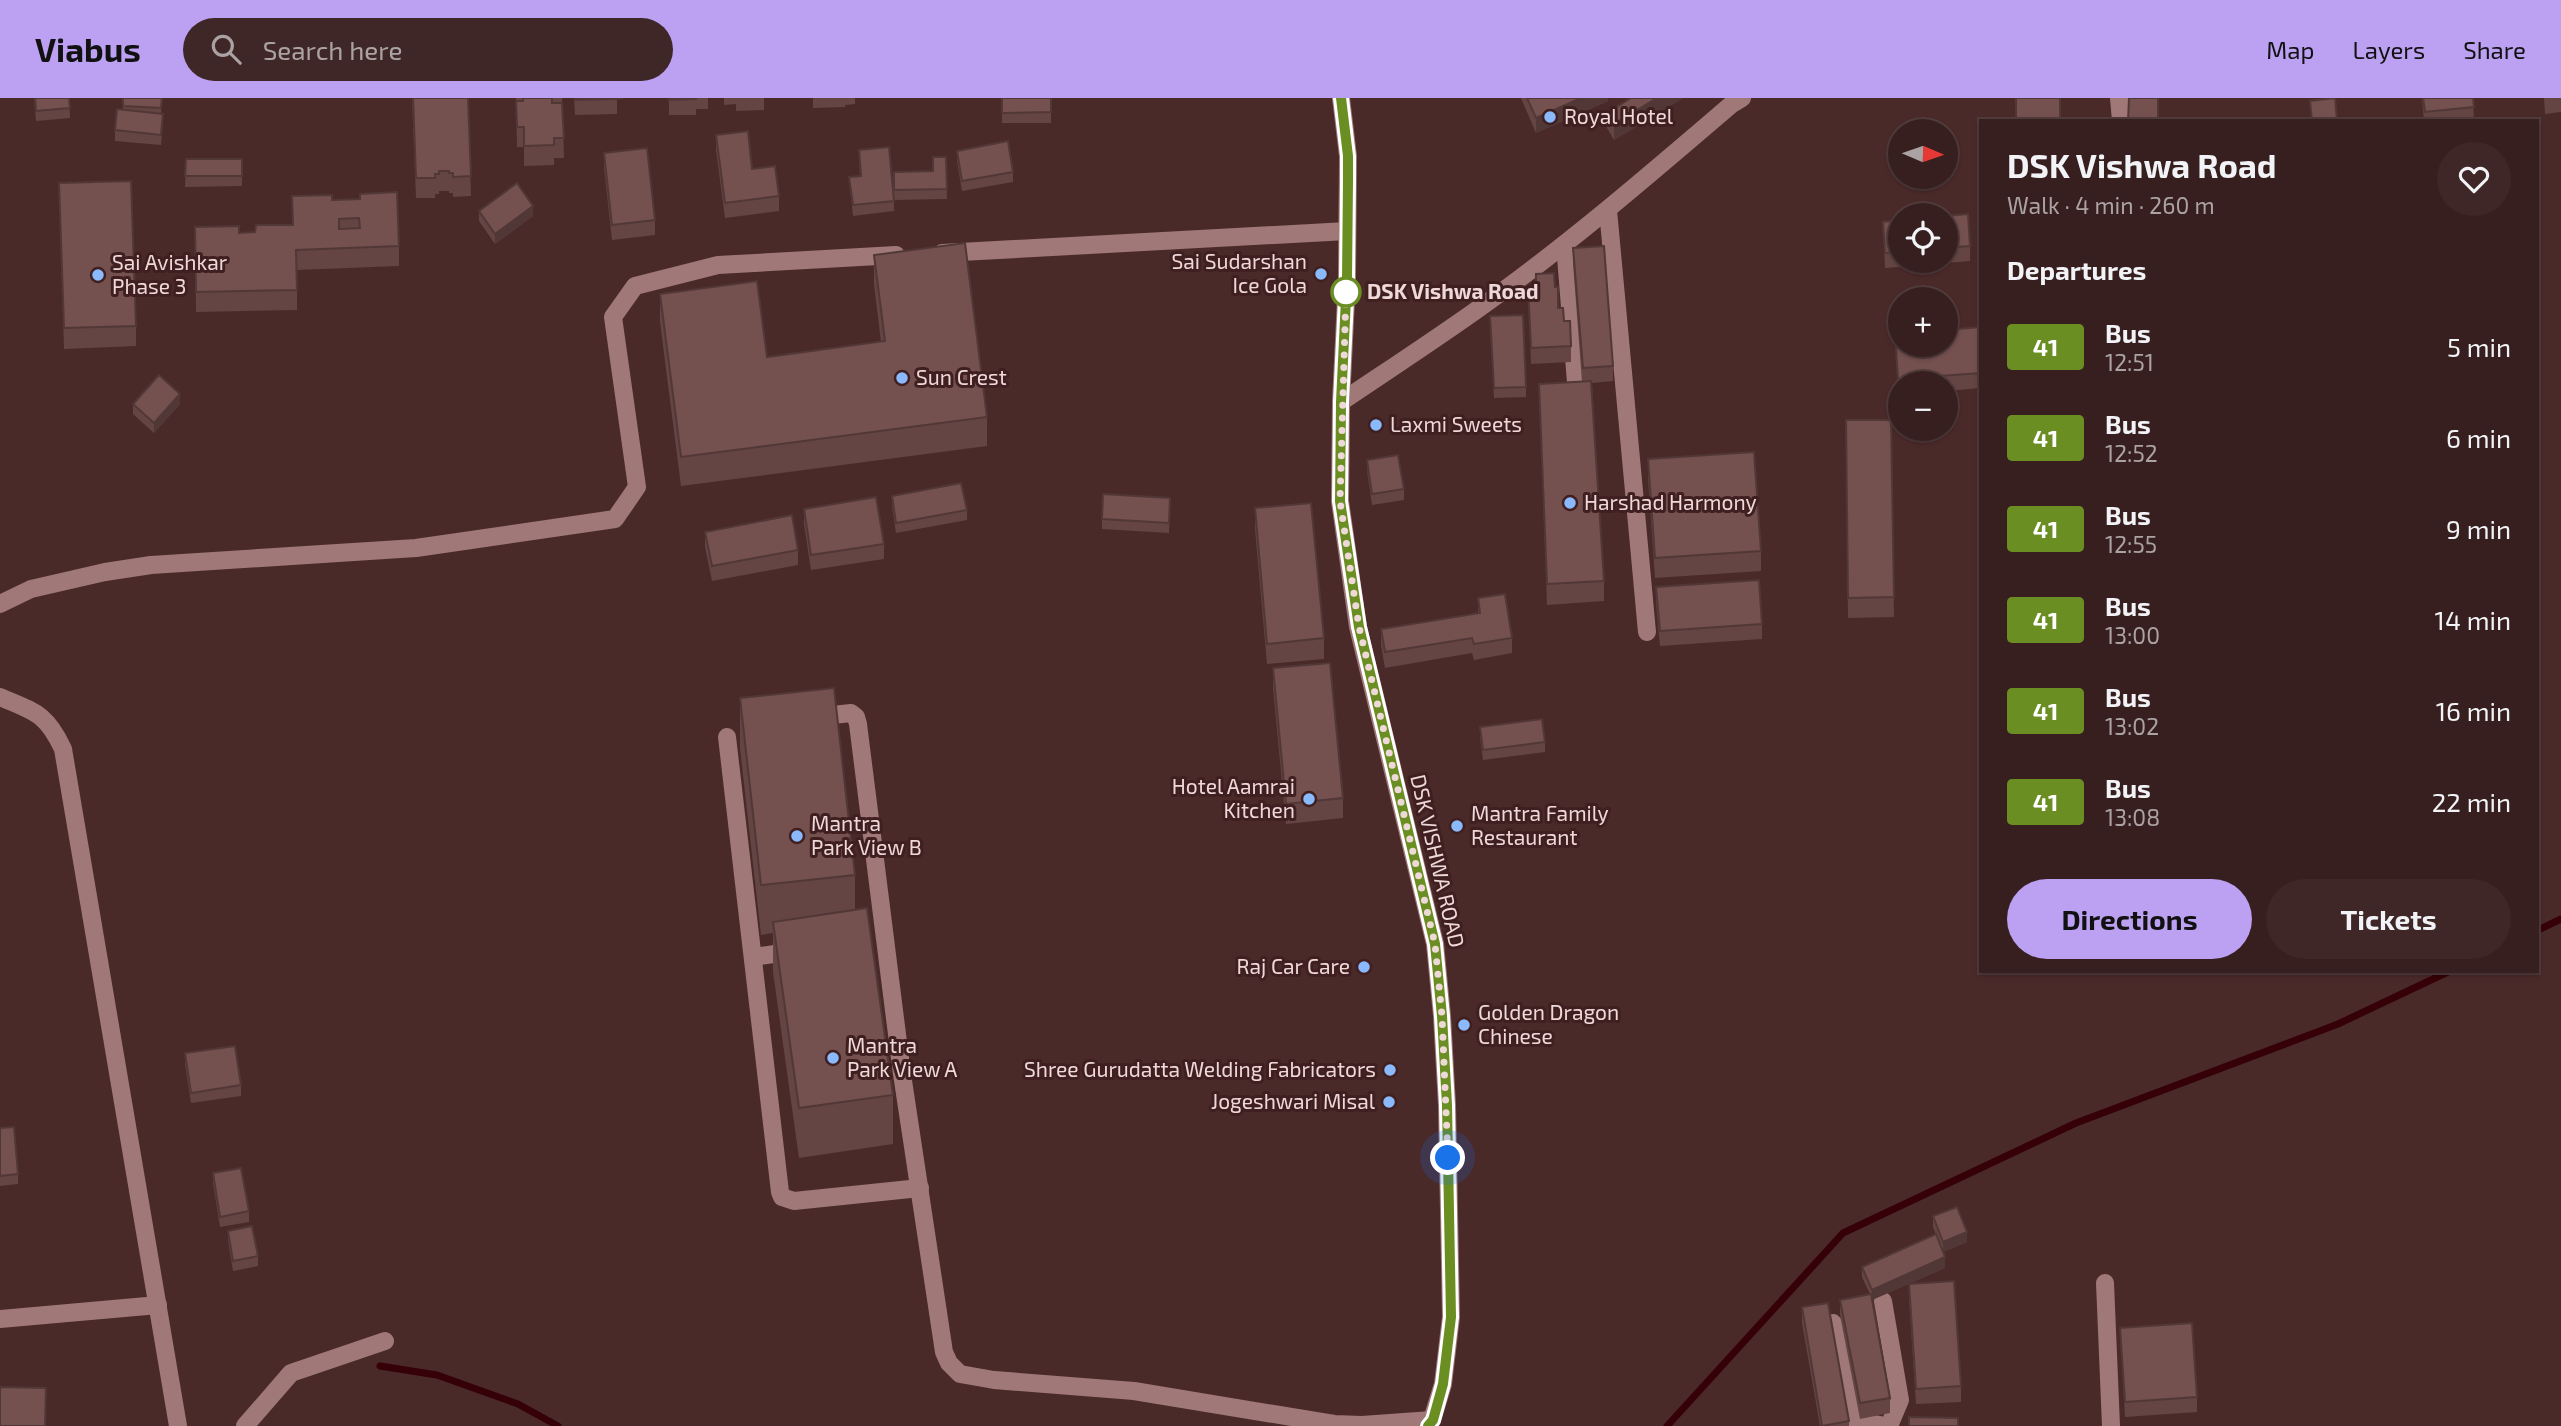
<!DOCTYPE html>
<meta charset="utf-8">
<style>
:root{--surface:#381f1f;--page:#3f2728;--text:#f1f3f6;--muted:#aba2a4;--line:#523d3d;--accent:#bca0f2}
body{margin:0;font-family:"Exo 2",sans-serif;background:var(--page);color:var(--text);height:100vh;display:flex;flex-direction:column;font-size:26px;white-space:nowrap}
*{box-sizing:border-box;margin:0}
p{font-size:23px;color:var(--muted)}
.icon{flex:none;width:38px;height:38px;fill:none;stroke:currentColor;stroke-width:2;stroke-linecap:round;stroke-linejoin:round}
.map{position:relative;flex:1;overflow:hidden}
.side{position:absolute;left:1979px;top:21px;width:560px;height:854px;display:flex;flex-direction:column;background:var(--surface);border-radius:0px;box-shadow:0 2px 5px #0004,0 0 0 2px var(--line)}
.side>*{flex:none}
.badge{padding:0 14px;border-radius:5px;font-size:24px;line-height:46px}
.needle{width:46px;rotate:92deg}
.buttons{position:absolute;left:1888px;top:21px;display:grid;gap:14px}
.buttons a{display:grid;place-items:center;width:70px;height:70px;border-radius:50%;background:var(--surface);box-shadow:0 2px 5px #0004,0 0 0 2px var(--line);font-size:35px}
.you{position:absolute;width:35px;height:35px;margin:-18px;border:5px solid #fff;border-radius:50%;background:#1a73e8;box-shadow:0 0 0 10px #1a73e833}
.map>.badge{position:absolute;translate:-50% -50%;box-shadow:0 0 0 4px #fff}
h2{padding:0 28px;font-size:26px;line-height:63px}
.round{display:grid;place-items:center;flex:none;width:74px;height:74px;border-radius:37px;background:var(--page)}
.summary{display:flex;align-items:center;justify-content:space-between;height:119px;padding:0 28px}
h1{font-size:33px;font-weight:700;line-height:52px}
.button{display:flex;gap:14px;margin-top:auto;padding:14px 28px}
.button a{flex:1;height:80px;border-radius:42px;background:var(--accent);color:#111;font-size:28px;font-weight:700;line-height:80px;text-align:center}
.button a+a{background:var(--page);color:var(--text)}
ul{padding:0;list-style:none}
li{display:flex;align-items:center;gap:21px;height:91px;padding:0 28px}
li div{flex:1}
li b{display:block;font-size:26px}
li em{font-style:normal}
li .badge{min-width:77px;font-weight:700;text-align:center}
header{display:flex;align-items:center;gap:42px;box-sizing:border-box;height:98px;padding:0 35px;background:var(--accent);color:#111}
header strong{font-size:33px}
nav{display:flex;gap:38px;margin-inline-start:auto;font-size:24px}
.search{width:490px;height:63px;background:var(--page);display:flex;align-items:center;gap:18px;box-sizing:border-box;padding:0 24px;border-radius:38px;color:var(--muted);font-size:26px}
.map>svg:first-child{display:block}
</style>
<header>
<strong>Viabus</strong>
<div class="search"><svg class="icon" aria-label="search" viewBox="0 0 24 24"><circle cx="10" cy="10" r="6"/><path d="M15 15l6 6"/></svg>Search here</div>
<nav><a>Map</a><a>Layers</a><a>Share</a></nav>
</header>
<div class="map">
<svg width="2561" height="1328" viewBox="0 0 2561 1328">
<rect width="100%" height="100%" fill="#4a2929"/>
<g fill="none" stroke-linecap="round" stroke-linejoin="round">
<g stroke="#350007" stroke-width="7">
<polyline points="2538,832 2561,821"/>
<polyline points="380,1268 437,1277 518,1306 558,1328"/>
<polyline points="1667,1328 1843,1135 2076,1025 2338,926 2450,873"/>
</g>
<g stroke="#9f7877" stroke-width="18">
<polyline points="1341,0 1348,58 1347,180 1341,304 1340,403 1358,529 1435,846 1442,918 1447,1007 1451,1219 1443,1286 1432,1322 1428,1328"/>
<polyline points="2119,0 2121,23"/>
<polyline points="1608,112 1647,534"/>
<polyline points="1565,146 1577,297"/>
<polyline points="942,155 1347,133"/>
<path d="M1341 304C1387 273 1433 243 1478 211 1567 148 1649 77 1732 6L1742 0"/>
<polyline points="0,506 31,491 105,474 151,467 416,450 615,421 637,389 613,219 635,188 718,167 896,157"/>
<path d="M0 599C35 614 46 615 63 651L178 1328"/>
<polyline points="814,619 851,615 856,619 858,626 902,976 944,1254 949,1265 960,1276 994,1282 1134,1293 1334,1326 1362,1327 1432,1322"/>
<polyline points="727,639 780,1094 782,1099 794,1103 920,1090"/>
<polyline points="753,859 796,853"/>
<polyline points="2105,1185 2111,1328"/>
<polyline points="1883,1203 1900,1302 1889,1328"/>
<polyline points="0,1221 158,1207"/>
<polyline points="1833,1225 1854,1322 1885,1328"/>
<polyline points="245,1328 291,1275 385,1243"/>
</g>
</g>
<g fill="#644544">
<polygon points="34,0 69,0 70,20 36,23"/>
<polygon points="123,0 162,0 161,16 163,26 161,47 115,43 115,32 123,12"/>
<polygon points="412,0 468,0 471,98 453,99 453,95 449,95 449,93 439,93 439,96 435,96 435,100 416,100"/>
<polygon points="516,0 562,0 564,60 554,60 554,67 524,68 524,49 517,49"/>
<polygon points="574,0 625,0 617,1 617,16 575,17"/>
<polygon points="669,0 708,0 708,11 696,11 696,17 669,17"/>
<polygon points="724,0 764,0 764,12 736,13 736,6 724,7"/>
<polygon points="813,0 855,0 855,6 845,7 845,9 813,10"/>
<rect x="1002" y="0" width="49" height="25"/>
<polygon points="1521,0 1608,0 1608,3 1536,35"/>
<polygon points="1631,0 1683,0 1614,42 1607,30 1607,15"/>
<polygon points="2422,0 2473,0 2474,23 2424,23"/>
<polygon points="2544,0 2561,0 2561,14 2545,16"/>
<polygon points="716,37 779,98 779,113 725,120 716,52"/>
<polygon points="859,52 894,103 894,113 853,118 849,79 860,78"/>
<polygon points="957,53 1013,74 1013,84 962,93 957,63"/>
<polygon points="604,55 655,122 655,137 612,142 604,70"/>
<polygon points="946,59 947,101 894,102 894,74 933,73"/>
<polygon points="186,61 242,61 242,88 185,89"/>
<polygon points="59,85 136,228 136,248 64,251"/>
<polygon points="292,98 332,102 399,148 399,168 297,172 297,212 196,214 195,129 239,135 255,134 293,127"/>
<polygon points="479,113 533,118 495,146 479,123"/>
<polygon points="1946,118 1970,148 1970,163 1885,170 1883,124 1900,122 1900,163 1946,163"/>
<polygon points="1573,150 1613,268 1613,283 1592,285 1604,483 1604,503 1547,507 1539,286 1582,284 1573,165"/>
<polygon points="874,157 987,319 987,348 681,388 660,224 660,196 767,259 881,244 874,186"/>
<polygon points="1536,176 1555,189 1558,210 1564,223 1571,248 1571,264 1531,266 1528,190 1536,190"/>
<polygon points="1490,229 1526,289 1526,299 1494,300"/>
<polygon points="1981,229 1981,290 1946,293 1946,285 1900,285 1900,297 1898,297 1895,236"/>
<polygon points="133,306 180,306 154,335 133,316"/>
<polygon points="1846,322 1891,322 1894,519 1848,520"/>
<polygon points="1648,361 1761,453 1761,473 1655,480 1648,381"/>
<polygon points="1367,362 1404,391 1404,402 1372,407 1367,372"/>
<polygon points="892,398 967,412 967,422 896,435 892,408"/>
<polygon points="1170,400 1169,435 1102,431 1102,421"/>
<polygon points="1255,410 1324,540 1324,561 1267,566 1255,431"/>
<polygon points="804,411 884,446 884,461 811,472 804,426"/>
<polygon points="705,434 798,452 798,467 712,483 705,449"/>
<polygon points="1656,489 1762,526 1762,541 1660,548 1656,505"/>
<polygon points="1478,500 1512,540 1512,555 1474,562 1472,555 1385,570 1381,547 1381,531 1478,515"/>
<polygon points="1273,570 1343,700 1343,720 1286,726 1273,590"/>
<polygon points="740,600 855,777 855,812 893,997 893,1046 799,1060 773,874 773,835 761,837 740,650"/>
<polygon points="1480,629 1545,644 1545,654 1483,662 1480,639"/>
<polygon points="185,955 241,987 241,998 191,1005 185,966"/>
<polygon points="0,1030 18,1076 18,1086 0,1088"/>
<polygon points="213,1075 249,1113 249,1124 220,1129 213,1085"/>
<polygon points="1933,1118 1967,1144 1943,1154 1945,1170 1872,1202 1890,1300 1890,1315 1860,1321 1840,1217 1840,1202 1870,1196 1862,1179 1862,1169 1940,1147 1933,1129"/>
<polygon points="228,1133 258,1158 258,1168 233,1173 228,1143"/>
<polygon points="1909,1186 1961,1288 1961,1304 1916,1306 1909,1201"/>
<polygon points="1802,1209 1849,1323 1849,1328 1820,1328 1802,1225"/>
<polygon points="2120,1230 2197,1299 2197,1314 2125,1319"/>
</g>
<g fill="#513837">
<polygon points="1581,0 1608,0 1608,3 1536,35 1536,20"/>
<polygon points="1657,0 1683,0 1614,42 1614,26"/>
<polygon points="533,108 533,118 495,146 495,136"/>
<polygon points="180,296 180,306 154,335 154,325"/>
<polygon points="1967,1134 1967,1144 1943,1154 1943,1144"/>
<polygon points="1945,1159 1945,1170 1872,1202 1872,1192"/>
</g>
<g fill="#74504f" stroke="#513837" stroke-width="2" fill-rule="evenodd">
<polygon points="35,0 69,0 70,10 36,13"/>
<polygon points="123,0 162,0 161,10 123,8"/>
<polygon points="413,0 468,0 471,78 453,79 453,75 449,75 449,73 439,73 439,76 435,76 435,80 416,80"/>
<polygon points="523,0 552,0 552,5 562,5 564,40 554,40 554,47 524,48 524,29 517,29 516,3 523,3"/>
<polygon points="575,0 617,0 617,1 575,2"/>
<polygon points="669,0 696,0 696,1 669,2"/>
<polygon points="1002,0 1051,0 1051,14 1002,15"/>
<polygon points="1527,0 1581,0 1536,20"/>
<polygon points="1631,0 1657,0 1614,26 1607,15"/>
<rect x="2016" y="0" width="44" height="23"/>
<polygon points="2129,0 2158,0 2158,23 2128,23"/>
<polygon points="2335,0 2337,23 2312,23 2310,3"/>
<polygon points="2423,0 2473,0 2474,9 2425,14"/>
<polygon points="117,11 163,16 161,37 115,32"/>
<polygon points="748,33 752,71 775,68 779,98 725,105 716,37"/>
<polygon points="1008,43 1013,74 962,83 957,53"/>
<polygon points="889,49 894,103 853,107 849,79 861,78 859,52"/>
<polygon points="647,50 655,122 612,127 604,55"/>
<polygon points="933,59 946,59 947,91 894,92 894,74 933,73"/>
<polygon points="186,61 242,61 242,78 185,78"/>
<polygon points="131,83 136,228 64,230 59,85"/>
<polygon points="517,85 533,108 495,136 479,113"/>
<path d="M397 94 399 148 296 152 297 192 196 194 195 129 239 128V135L255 134 256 127H293L292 98 332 97V102L360 101V96ZM359 120 360 130 339 131V121Z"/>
<polygon points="1968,116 1970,148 1946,150 1946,118"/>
<polygon points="1900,122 1900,154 1885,155 1883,124"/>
<polygon points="965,145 987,319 681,359 660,196 757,183 767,259 885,243 874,157"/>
<polygon points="1604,148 1613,268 1583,270 1573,150"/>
<polygon points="1554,175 1555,189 1558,189 1558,210 1563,210 1564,223 1570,223 1571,248 1531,250 1528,190 1536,190 1536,176"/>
<polygon points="1523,217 1526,289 1494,290 1490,218"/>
<polygon points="1981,229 1981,275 1898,281 1895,236 1900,235 1900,247 1946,247 1946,232"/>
<polygon points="159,277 180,296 154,325 133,306"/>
<polygon points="1591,283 1604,483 1547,486 1539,286"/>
<polygon points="1846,322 1891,322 1894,499 1848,500"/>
<polygon points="1754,354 1761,453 1655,460 1648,361"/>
<polygon points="1398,357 1404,391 1372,396 1367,362"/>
<polygon points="961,385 967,412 896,425 892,398"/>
<polygon points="1103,396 1170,400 1169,425 1102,421"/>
<polygon points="876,399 884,446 811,457 804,411"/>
<polygon points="1311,405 1324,540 1267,546 1255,410"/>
<polygon points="792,417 798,452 712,468 705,434"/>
<polygon points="1759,482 1762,526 1660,533 1656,489"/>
<polygon points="1505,496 1512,540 1474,546 1472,540 1385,554 1381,531 1480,515 1478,500"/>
<polygon points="1330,565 1343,700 1286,706 1273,570"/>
<polygon points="834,590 855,777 761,787 740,600"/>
<polygon points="1542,621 1545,644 1483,652 1480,629"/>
<polygon points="867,810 893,997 799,1010 773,824"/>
<polygon points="235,948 241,987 191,995 185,955"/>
<polygon points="14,1029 18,1076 0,1078 0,1030"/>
<polygon points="241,1070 249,1113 220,1119 213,1075"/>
<polygon points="1957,1109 1967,1134 1943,1144 1933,1118"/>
<polygon points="252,1128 258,1158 233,1163 228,1133"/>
<polygon points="1936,1136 1945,1159 1872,1192 1862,1169"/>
<polygon points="1954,1183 1961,1288 1916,1291 1909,1186"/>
<polygon points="1871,1196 1890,1300 1860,1305 1840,1202"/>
<polygon points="1828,1205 1849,1323 1822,1328 1802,1209"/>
<polygon points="2192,1225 2197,1299 2125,1304 2120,1230"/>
<polygon points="0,1289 46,1290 45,1328 0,1328"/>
<polygon points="1909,1319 1958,1320 1958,1328 1909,1328"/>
</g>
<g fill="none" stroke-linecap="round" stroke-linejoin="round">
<defs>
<polyline id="line" points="1341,0 1348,58 1348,83 1347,180 1341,304 1340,403 1359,529 1435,846 1442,918 1447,1007 1451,1219 1443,1286 1433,1322 1428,1328"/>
</defs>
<use href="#line" stroke="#fff" stroke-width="16"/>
<use href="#line" stroke="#6b8e23" stroke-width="10"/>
<polyline stroke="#efd9d8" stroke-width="7" stroke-dasharray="0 12.6" points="1346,194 1340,403 1359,529 1435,846 1442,918 1448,1060"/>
</g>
<g fill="#8abafc" stroke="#3f1f20" stroke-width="2.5">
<circle cx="1550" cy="19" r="7"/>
<circle cx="1321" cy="176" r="7"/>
<circle cx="98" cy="177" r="7"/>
<circle cx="902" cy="280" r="7"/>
<circle cx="1376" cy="327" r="7"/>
<circle cx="1570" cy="405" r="7"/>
<circle cx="1309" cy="701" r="7"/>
<circle cx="1457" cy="728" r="7"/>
<circle cx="797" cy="738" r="7"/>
<circle cx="1364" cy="869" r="7"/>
<circle cx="1464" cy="927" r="7"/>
<circle cx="833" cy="960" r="7"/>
<circle cx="1390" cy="972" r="7"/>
<circle cx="1389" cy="1004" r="7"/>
</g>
<circle fill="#fff" stroke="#6b8e23" stroke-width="3.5" cx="1346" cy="194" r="14"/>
<g text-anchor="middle" stroke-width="6" stroke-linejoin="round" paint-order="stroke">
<g font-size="21" fill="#efd9d8" stroke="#3f1f20" text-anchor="start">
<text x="1564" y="26">Royal Hotel</text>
<text x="1307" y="171" text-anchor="end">Sai Sudarshan<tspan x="1307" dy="24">Ice Gola</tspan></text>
<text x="112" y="172">Sai Avishkar<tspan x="112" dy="24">Phase 3</tspan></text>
<text x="916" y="287">Sun Crest</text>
<text x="1390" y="334">Laxmi Sweets</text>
<text x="1584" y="412">Harshad Harmony</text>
<text x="1295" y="696" text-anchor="end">Hotel Aamrai<tspan x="1295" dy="24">Kitchen</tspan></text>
<text x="1471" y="723">Mantra Family<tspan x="1471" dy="24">Restaurant</tspan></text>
<text x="811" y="733">Mantra<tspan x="811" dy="24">Park View B</tspan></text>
<text x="1350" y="876" text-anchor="end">Raj Car Care</text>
<text x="1478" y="922">Golden Dragon<tspan x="1478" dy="24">Chinese</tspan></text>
<text x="847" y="955">Mantra<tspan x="847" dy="24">Park View A</tspan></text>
<text x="1376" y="979" text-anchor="end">Shree Gurudatta Welding Fabricators</text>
<text x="1375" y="1011" text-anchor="end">Jogeshwari Misal</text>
</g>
<g font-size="21" font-weight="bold" fill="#efd9d8" stroke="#3f1f20" text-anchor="start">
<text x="1367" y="201">DSK Vishwa Road</text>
</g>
<g font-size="21" fill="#efd9d8" stroke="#3f1f20">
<text transform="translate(1437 763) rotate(77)" y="7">DSK VISHWA ROAD</text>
</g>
</g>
</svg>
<div class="buttons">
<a><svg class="needle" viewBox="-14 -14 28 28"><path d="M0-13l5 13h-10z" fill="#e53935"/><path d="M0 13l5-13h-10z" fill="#aba2a4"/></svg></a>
<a><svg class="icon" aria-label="locate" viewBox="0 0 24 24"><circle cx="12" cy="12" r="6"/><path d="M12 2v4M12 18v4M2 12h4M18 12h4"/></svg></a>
<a>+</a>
<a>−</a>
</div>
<div class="you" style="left:1448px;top:1060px"></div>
<section class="side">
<div class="summary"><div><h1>DSK Vishwa Road</h1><p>Walk · 4 min · 260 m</p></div><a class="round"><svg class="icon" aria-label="heart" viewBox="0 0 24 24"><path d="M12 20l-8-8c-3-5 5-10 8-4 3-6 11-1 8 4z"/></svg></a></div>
<h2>Departures</h2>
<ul>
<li><span class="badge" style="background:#6b8e23;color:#fff">41</span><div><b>Bus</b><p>12:51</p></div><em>5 min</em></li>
<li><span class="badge" style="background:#6b8e23;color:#fff">41</span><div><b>Bus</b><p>12:52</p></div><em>6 min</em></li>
<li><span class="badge" style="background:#6b8e23;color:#fff">41</span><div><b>Bus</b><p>12:55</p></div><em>9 min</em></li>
<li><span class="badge" style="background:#6b8e23;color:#fff">41</span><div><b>Bus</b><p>13:00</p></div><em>14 min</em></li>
<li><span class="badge" style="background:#6b8e23;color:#fff">41</span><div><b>Bus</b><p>13:02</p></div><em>16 min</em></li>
<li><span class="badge" style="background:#6b8e23;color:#fff">41</span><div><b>Bus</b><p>13:08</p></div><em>22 min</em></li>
</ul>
<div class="button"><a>Directions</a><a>Tickets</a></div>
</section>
</div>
